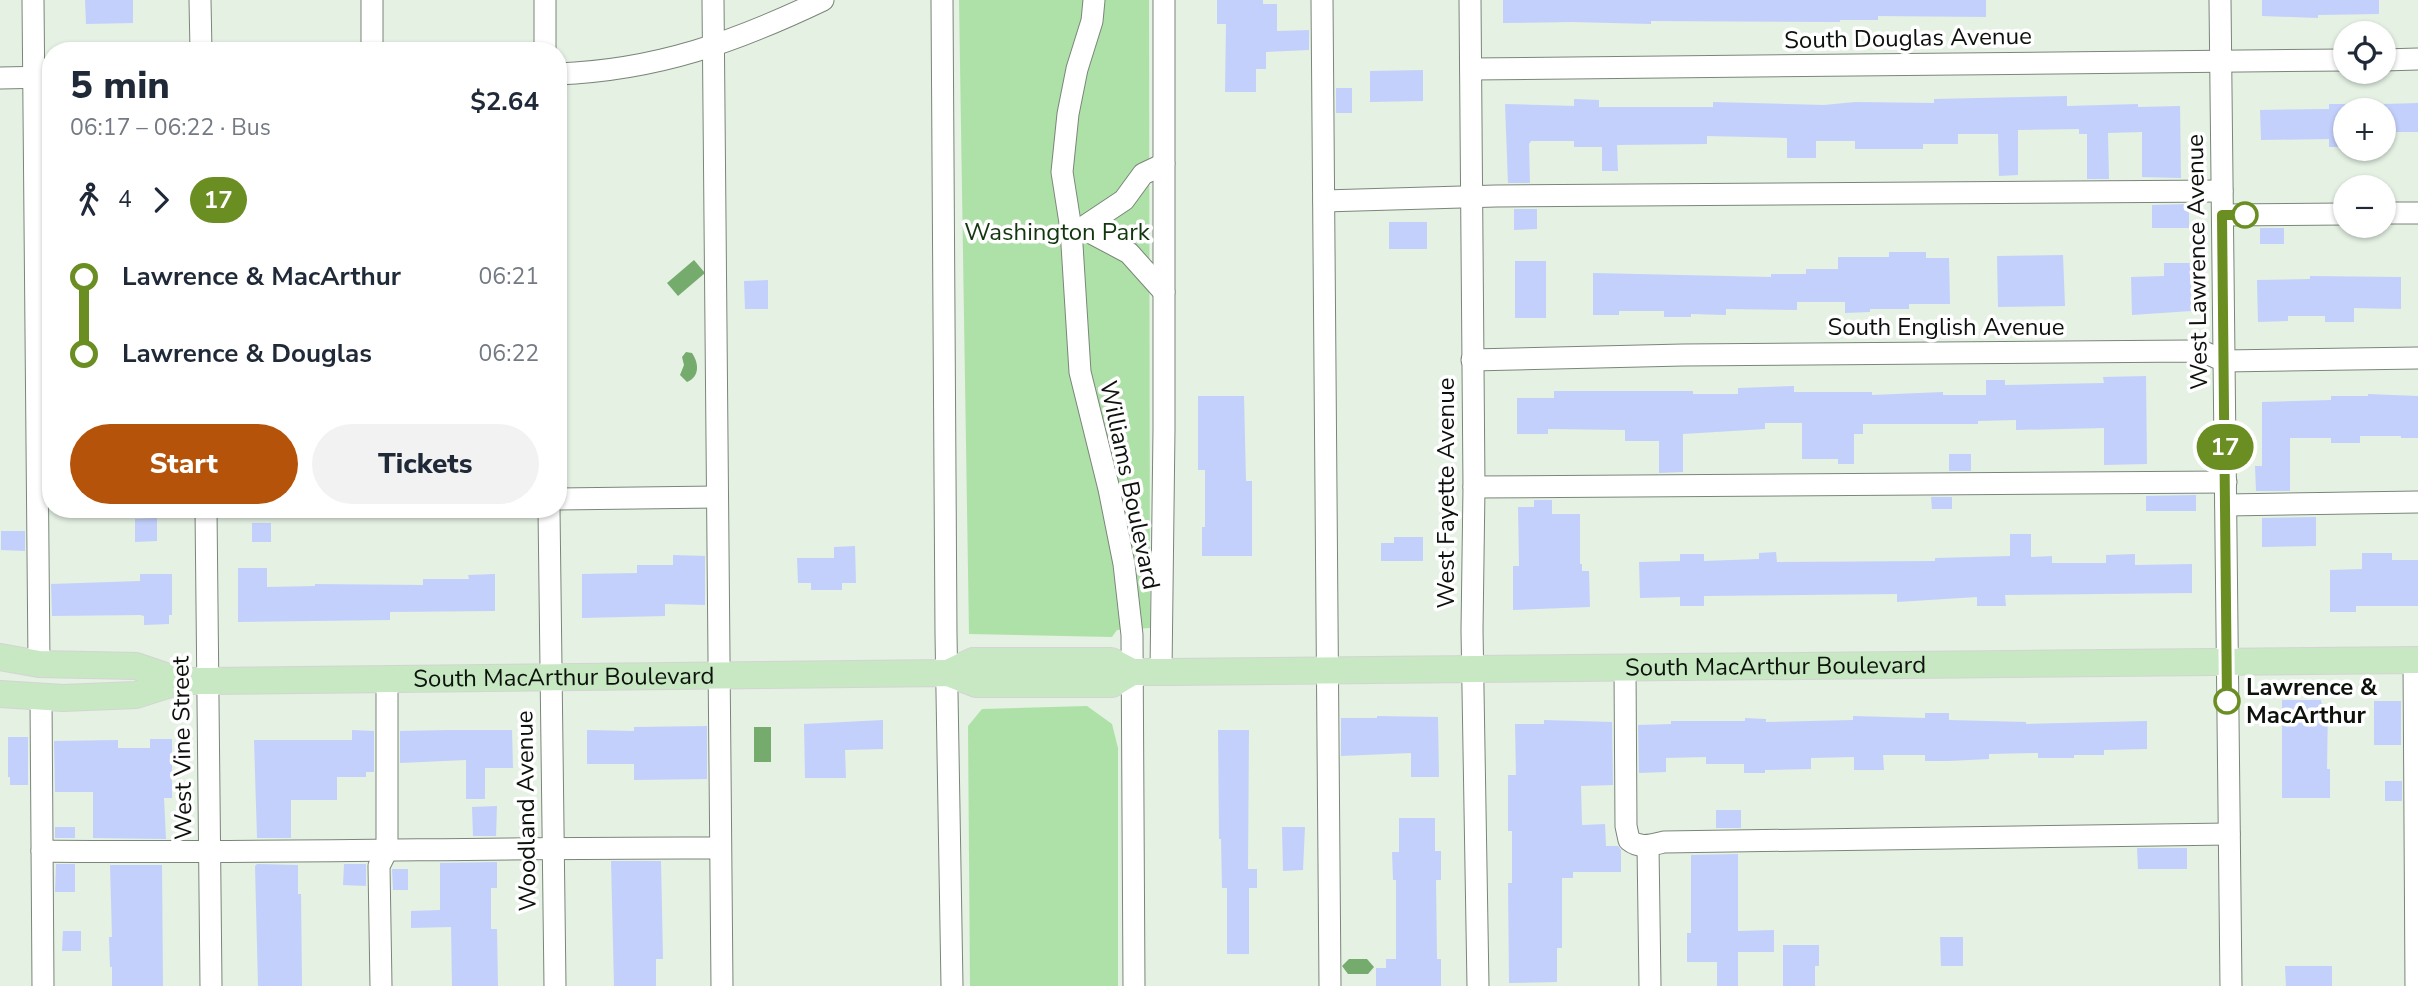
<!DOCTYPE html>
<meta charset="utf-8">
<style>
:root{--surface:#fff;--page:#f2f2f3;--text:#1f2937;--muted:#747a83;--accent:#b45309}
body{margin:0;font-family:"Nunito Sans",sans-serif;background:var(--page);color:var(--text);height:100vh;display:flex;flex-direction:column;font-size:26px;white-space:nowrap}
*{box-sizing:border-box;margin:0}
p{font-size:23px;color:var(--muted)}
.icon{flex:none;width:38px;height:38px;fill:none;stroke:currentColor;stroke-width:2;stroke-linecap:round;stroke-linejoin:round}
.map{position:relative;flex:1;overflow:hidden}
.panel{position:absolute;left:42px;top:42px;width:525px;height:476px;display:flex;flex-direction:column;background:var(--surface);border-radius:28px;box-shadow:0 2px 5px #0004}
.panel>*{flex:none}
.badge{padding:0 14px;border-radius:23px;font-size:24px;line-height:46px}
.fabs{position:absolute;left:2333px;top:21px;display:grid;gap:14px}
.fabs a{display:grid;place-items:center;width:63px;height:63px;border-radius:50%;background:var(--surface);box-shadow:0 2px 5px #0004;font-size:35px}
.map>.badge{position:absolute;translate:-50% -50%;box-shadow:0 0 0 4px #fff}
.legs{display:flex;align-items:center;gap:10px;height:77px;padding:0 28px;font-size:23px}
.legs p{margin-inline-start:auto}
.summary{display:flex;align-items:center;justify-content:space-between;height:119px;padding:0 28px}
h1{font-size:38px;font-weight:800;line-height:52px}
.button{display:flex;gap:14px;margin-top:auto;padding:14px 28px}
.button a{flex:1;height:80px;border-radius:42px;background:var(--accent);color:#fff;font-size:28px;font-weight:800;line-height:80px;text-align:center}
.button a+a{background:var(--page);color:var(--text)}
ul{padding:0 28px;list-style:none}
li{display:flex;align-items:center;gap:24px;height:77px;font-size:26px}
li i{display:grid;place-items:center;width:10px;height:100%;margin:0 9px;background:currentColor}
li i::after{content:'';width:18px;height:18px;margin:-9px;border:5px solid;border-radius:50%;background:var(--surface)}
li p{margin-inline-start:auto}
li:first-child i{background:linear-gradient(#0000 50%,currentColor 0)}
li:last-child i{background:linear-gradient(currentColor 50%,#0000 0)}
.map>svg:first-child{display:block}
</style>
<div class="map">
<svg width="2418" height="986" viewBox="0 0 2418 986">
<rect width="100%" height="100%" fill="#e4f1e3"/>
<g fill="#aee1a7">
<polygon points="959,0 1149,0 1150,628 1117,630 1112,637 969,634"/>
<polygon points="1087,706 1112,724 1118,748 1118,986 970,986 968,726 982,709"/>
</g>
<g fill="#76ab6e">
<polygon points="694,260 705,273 678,296 667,283"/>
<path d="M686 352 692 353C699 363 700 377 687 382L680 375 684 365 682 357Z"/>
<rect x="754" y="727" width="17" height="35"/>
<polygon points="1349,959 1367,959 1374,967 1368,974 1348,974 1342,966"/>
</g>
<g fill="#c3d0fc">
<polygon points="85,0 133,0 133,23 86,24"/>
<polygon points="1217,0 1263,0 1263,4 1277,4 1277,31 1309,30 1309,50 1266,52 1266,69 1256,69 1256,92 1225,92 1226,24 1217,24"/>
<polygon points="1503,0 1986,0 1986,17 1878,16 1878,20 1840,20 1840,22 1651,21 1651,24 1572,22 1503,23"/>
<polygon points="2262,0 2379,0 2379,14 2318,15 2318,18 2262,16"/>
<polygon points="1423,70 1423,101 1370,102 1370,71"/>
<rect x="1336" y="88" width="16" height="25"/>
<polygon points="2067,96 2067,106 2138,104 2138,107 2180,106 2181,178 2142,177 2142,132 2108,133 2109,179 2087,179 2087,134 2079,134 2079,129 2018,130 2018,175 1999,176 1998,134 1958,134 1958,144 1923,144 1923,149 1855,149 1855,141 1816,141 1816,158 1787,158 1787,138 1707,136 1707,144 1617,145 1618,171 1602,171 1602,147 1574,147 1574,141 1531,141 1529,144 1530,183 1508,183 1505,104 1574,106 1574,99 1599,100 1599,107 1713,107 1713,102 1824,105 1855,102 1934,103 1934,99"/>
<polygon points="2418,103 2418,132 2384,132 2384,104"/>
<polygon points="2329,104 2345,104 2345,147 2329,147 2329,139 2261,140 2260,110 2329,109"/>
<polygon points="2189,204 2189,228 2152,228 2152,205"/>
<polygon points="1514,209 1537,209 1537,229 1514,230"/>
<rect x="1389" y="222" width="38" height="27"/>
<rect x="2260" y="228" width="24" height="16"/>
<polygon points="1889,252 1926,252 1926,258 1949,258 1950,304 1909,304 1909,309 1870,309 1870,312 1845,313 1845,302 1797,302 1797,310 1726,309 1726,315 1691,314 1691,317 1664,317 1664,311 1619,311 1619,315 1593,315 1593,273 1771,277 1771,274 1806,274 1806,269 1838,269 1838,257 1889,257"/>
<polygon points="2063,255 2065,306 1998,307 1997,256"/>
<rect x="1515" y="261" width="31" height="57"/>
<polygon points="2164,263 2191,263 2191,311 2132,315 2131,277 2164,276"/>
<polygon points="2310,276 2401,277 2401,309 2354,308 2354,322 2325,322 2325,316 2288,316 2288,321 2258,322 2257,280 2310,279"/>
<polygon points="768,280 768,309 745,309 744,281"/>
<polygon points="2146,376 2147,464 2104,465 2104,428 2016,430 2016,420 1978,421 1978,424 1863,424 1863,434 1854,434 1854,464 1838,464 1838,459 1802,459 1802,423 1765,423 1765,429 1683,434 1683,472 1659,473 1659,441 1625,441 1625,430 1548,429 1548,434 1517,434 1517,398 1554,398 1554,391 1693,391 1693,394 1738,394 1738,388 1794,386 1794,392 1872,392 1872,395 1943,392 1943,395 1986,395 1986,380 2005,380 2005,385 2052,384 2104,383 2103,377"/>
<polygon points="2368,394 2418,396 2418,438 2401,438 2401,436 2360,436 2360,443 2331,443 2331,438 2290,438 2290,491 2256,491 2255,466 2262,466 2262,402 2331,400 2331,396 2368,396"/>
<polygon points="1198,396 1244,396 1246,481 1252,481 1252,556 1202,556 1202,527 1205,527 1205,470 1198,470"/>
<rect x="1949" y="454" width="22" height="17"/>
<polygon points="2196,495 2196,511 2146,511 2146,496"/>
<polygon points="1931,497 1952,497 1952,509 1932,509"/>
<polygon points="1534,500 1552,500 1552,514 1580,514 1580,564 1582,564 1582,571 1589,571 1590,607 1513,610 1513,566 1519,566 1518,507 1534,507"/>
<polygon points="2316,517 2316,546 2262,547 2262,518"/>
<polygon points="157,518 157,541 135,542 135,519"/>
<rect x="252" y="523" width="19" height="19"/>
<polygon points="1,531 25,531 25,551 1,550"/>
<polygon points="2010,534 2031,534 2031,557 2052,556 2052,563 2106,563 2106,555 2135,554 2135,565 2192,564 2192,593 2005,595 2006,606 1977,606 1977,597 1897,602 1897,594 1704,596 1704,606 1680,606 1680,597 1640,598 1639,562 1680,561 1680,554 1704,554 1704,561 1759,559 1759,553 1776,552 1777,562 1935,561 1935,558 2010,556"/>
<polygon points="1394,537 1423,537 1423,561 1381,561 1381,543 1394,543"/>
<polygon points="855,546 856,583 842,583 842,590 811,590 811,583 798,583 797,558 834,558 834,547"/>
<polygon points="2362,553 2392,553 2392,560 2418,560 2418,606 2356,606 2356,612 2330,612 2330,570 2362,569"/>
<polygon points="673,555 705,556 705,605 665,604 665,616 582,618 582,574 637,573 637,565 673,565"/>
<polygon points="238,568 267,568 267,587 315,586 315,584 423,585 423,579 469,579 468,575 495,574 495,611 390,612 390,620 238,622"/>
<polygon points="140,574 172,574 172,615 169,615 169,624 144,625 144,616 140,615 52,616 51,584 140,581"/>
<polygon points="2282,700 2321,700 2322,706 2328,706 2327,769 2330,769 2330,798 2282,798"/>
<rect x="2374" y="701" width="27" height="44"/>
<polygon points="1925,713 1949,713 1949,720 2026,722 2026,724 2147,721 2147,749 2104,750 2104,755 2074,755 2074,758 2038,758 2038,753 1989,754 1989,759 1949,761 1925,761 1925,755 1883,755 1884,770 1854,770 1854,757 1811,758 1811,769 1765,770 1765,773 1744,773 1744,764 1706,764 1706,757 1666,758 1666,772 1639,773 1638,725 1671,724 1671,721 1745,721 1745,718 1766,719 1766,722 1853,720 1853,716 1925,718"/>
<polygon points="1377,716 1438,717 1439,777 1411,777 1411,753 1341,756 1341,718 1377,718"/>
<polygon points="883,720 883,749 845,750 846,778 805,778 804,724"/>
<polygon points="1544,720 1612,722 1613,785 1581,786 1582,825 1605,824 1606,846 1618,846 1621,850 1621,872 1573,872 1573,878 1562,878 1562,948 1557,948 1557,982 1509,983 1508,883 1512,883 1512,831 1508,831 1508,775 1516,775 1515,724 1544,724"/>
<polygon points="707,726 707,779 634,780 634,764 587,764 587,730 634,731 634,727"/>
<polygon points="352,730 374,731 374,772 366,772 366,777 337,777 337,800 291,800 291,838 257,838 254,740 352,740"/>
<polygon points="448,730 512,730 513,768 485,768 485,799 466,799 466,760 400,763 400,731"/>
<polygon points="1218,730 1249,730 1248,869 1257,869 1257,888 1249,888 1249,954 1227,954 1227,888 1222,888 1221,839 1219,839"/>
<polygon points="8,737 28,737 28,785 10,785 10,777 8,777"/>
<polygon points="150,739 172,739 172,798 164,798 166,839 93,838 93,792 55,792 54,741 118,740 118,748 150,748"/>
<rect x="2385" y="781" width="17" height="20"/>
<polygon points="497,806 496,836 473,836 472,807"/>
<rect x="1716" y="810" width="25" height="18"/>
<polygon points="1399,818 1435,818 1435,851 1441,851 1441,880 1436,880 1437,959 1441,959 1441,986 1376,986 1376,968 1386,968 1386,959 1396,959 1396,880 1393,880 1392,852 1399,852"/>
<rect x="55" y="827" width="20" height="11"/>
<polygon points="1282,827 1305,827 1303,870 1283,871"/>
<polygon points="2137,848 2187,848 2187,869 2138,869"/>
<polygon points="1738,854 1738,931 1774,930 1774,952 1738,952 1738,986 1717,986 1717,962 1687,962 1687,933 1691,933 1691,855"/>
<polygon points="611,861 661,861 663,959 656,959 656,986 614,986"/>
<polygon points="497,862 497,888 491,888 491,929 497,929 498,986 452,986 451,927 411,928 411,911 440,910 440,863"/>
<polygon points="56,864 75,864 75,892 55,892"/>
<polygon points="257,864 298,865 298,894 301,894 302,986 258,986 255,866"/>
<polygon points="344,864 366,864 366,886 343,885"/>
<polygon points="110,865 162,865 163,986 112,986 112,967 110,967 109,937 112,937"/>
<polygon points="392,869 408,869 408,890 393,890"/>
<polygon points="63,931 81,931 81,951 62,951"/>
<polygon points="1940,937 1963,937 1963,966 1941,966"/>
<polygon points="1783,945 1819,945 1819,966 1815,966 1815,986 1783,986"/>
<polygon points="2285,966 2332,966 2332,986 2286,986"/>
</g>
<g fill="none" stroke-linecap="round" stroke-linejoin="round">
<defs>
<g id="minor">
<polyline points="33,0 39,664"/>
<polyline points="200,0 201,51"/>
<polyline points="372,0 372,51"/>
<polyline points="545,0 545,51"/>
<polyline points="713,0 722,986"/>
<polyline points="942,0 946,634 952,986"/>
<polyline points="1094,0 1092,21 1077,69 1068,114 1062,172 1071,229 1080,372 1109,489 1124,564 1132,635 1134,986"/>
<polyline points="1322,0 1330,986"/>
<polyline points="1470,0 1474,487 1472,630 1478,986"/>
<polyline points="2220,0 2231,986"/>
<polyline points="2384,60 2418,59"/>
<polyline points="1471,69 2345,60"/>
<path d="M558 74C657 70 735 42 823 0"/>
<polyline points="0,78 51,77"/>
<polyline points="1324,201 1496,196 2222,191"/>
<polyline points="2384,213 2418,213"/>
<polyline points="2223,215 2345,214"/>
<polyline points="1082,228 1124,200 1143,174 1164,164"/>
<polyline points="1071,229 1082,228 1129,253 1164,292"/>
<polyline points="1472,360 1683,355 2192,351 2204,352 2224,361 2418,358"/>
<polyline points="1474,487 2226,482"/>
<polyline points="558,499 717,497"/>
<polyline points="2226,505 2418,502"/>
<polyline points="206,509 211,986"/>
<polyline points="549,509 555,986"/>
<polyline points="2414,660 2416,986"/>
<path d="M1625 668 1626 826 1629 840C1640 849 1651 845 1664 842L2229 834"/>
<polyline points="1161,672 1164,429 1164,0"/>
<polyline points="41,698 43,986"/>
<polyline points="1648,846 1650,986"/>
<path d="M42 851C268 854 494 847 720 848"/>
<polyline points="381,986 379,866 387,850 387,681"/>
</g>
<g id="major">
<path id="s1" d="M0 657 39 664 136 666 180 681H207L948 673 976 684H1112L1132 672"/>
<path id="s2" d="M948 673 973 661H1111L1132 672H1167L2418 660"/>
<polyline points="0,694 63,698 136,695 180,681"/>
</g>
</defs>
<use href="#minor" stroke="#7a8679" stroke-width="23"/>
<use href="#major" stroke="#d4d4d3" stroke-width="28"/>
<use href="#minor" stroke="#fff" stroke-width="21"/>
<use href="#major" stroke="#c7e8c3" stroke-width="26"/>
</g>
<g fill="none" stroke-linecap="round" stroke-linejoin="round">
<defs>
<polyline id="line-1" points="2227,701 2222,215 2245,215"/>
</defs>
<use href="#line-1" stroke="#fff" stroke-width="16"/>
<use href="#line-1" stroke="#6b8e23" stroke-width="10"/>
</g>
<g fill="#fff" stroke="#6b8e23" stroke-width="3.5">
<circle cx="2245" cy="215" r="12"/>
<circle cx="2227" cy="701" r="12"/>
</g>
<g text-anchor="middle" stroke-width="7" stroke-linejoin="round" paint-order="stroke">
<g font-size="24" fill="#0e120d" stroke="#fff">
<text transform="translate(1908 38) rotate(-1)" y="8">South Douglas Avenue</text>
<text transform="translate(2197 262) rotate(-91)" y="8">West Lawrence Avenue</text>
<text x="1946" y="335">South English Avenue</text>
<text transform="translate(1130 485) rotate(78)" y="8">Williams Boulevard</text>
<text transform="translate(1446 493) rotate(-90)" y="8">West Fayette Avenue</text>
<text dy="8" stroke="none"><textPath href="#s2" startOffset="833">South MacArthur Boulevard</textPath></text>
<text dy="8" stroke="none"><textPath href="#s1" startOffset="567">South MacArthur Boulevard</textPath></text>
<text transform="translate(182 748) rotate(-91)" y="8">West Vine Street</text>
<text transform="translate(526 811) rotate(-91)" y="8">Woodland Avenue</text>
</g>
<g font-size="24" fill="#12370e" stroke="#fff">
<text x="1057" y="240">Washington Park</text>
</g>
<g font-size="24" font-weight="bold" fill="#0e120d" stroke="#fff" text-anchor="start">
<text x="2246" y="695">Lawrence &amp;<tspan x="2246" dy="28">MacArthur</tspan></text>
</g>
</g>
</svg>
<div class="fabs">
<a><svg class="icon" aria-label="locate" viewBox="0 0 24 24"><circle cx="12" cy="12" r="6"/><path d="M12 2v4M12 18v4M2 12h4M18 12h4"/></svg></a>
<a>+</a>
<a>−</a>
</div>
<b class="badge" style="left:2225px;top:447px;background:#6b8e23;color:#fff">17</b>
<section class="panel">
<div class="summary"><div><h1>5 min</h1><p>06:17 – 06:22 · Bus</p></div><b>$2.64</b></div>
<div class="legs"><svg class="icon" aria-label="walk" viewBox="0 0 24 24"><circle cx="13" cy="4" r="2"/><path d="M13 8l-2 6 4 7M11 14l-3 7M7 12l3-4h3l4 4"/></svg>4<svg class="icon" aria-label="forward" viewBox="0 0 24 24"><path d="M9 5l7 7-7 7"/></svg><b class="badge" style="background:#6b8e23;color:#fff">17</b></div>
<ul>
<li><i style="color:#6b8e23"></i><b>Lawrence &amp; MacArthur</b><p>06:21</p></li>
<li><i style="color:#6b8e23"></i><b>Lawrence &amp; Douglas</b><p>06:22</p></li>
</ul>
<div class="button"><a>Start</a><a>Tickets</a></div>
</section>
</div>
